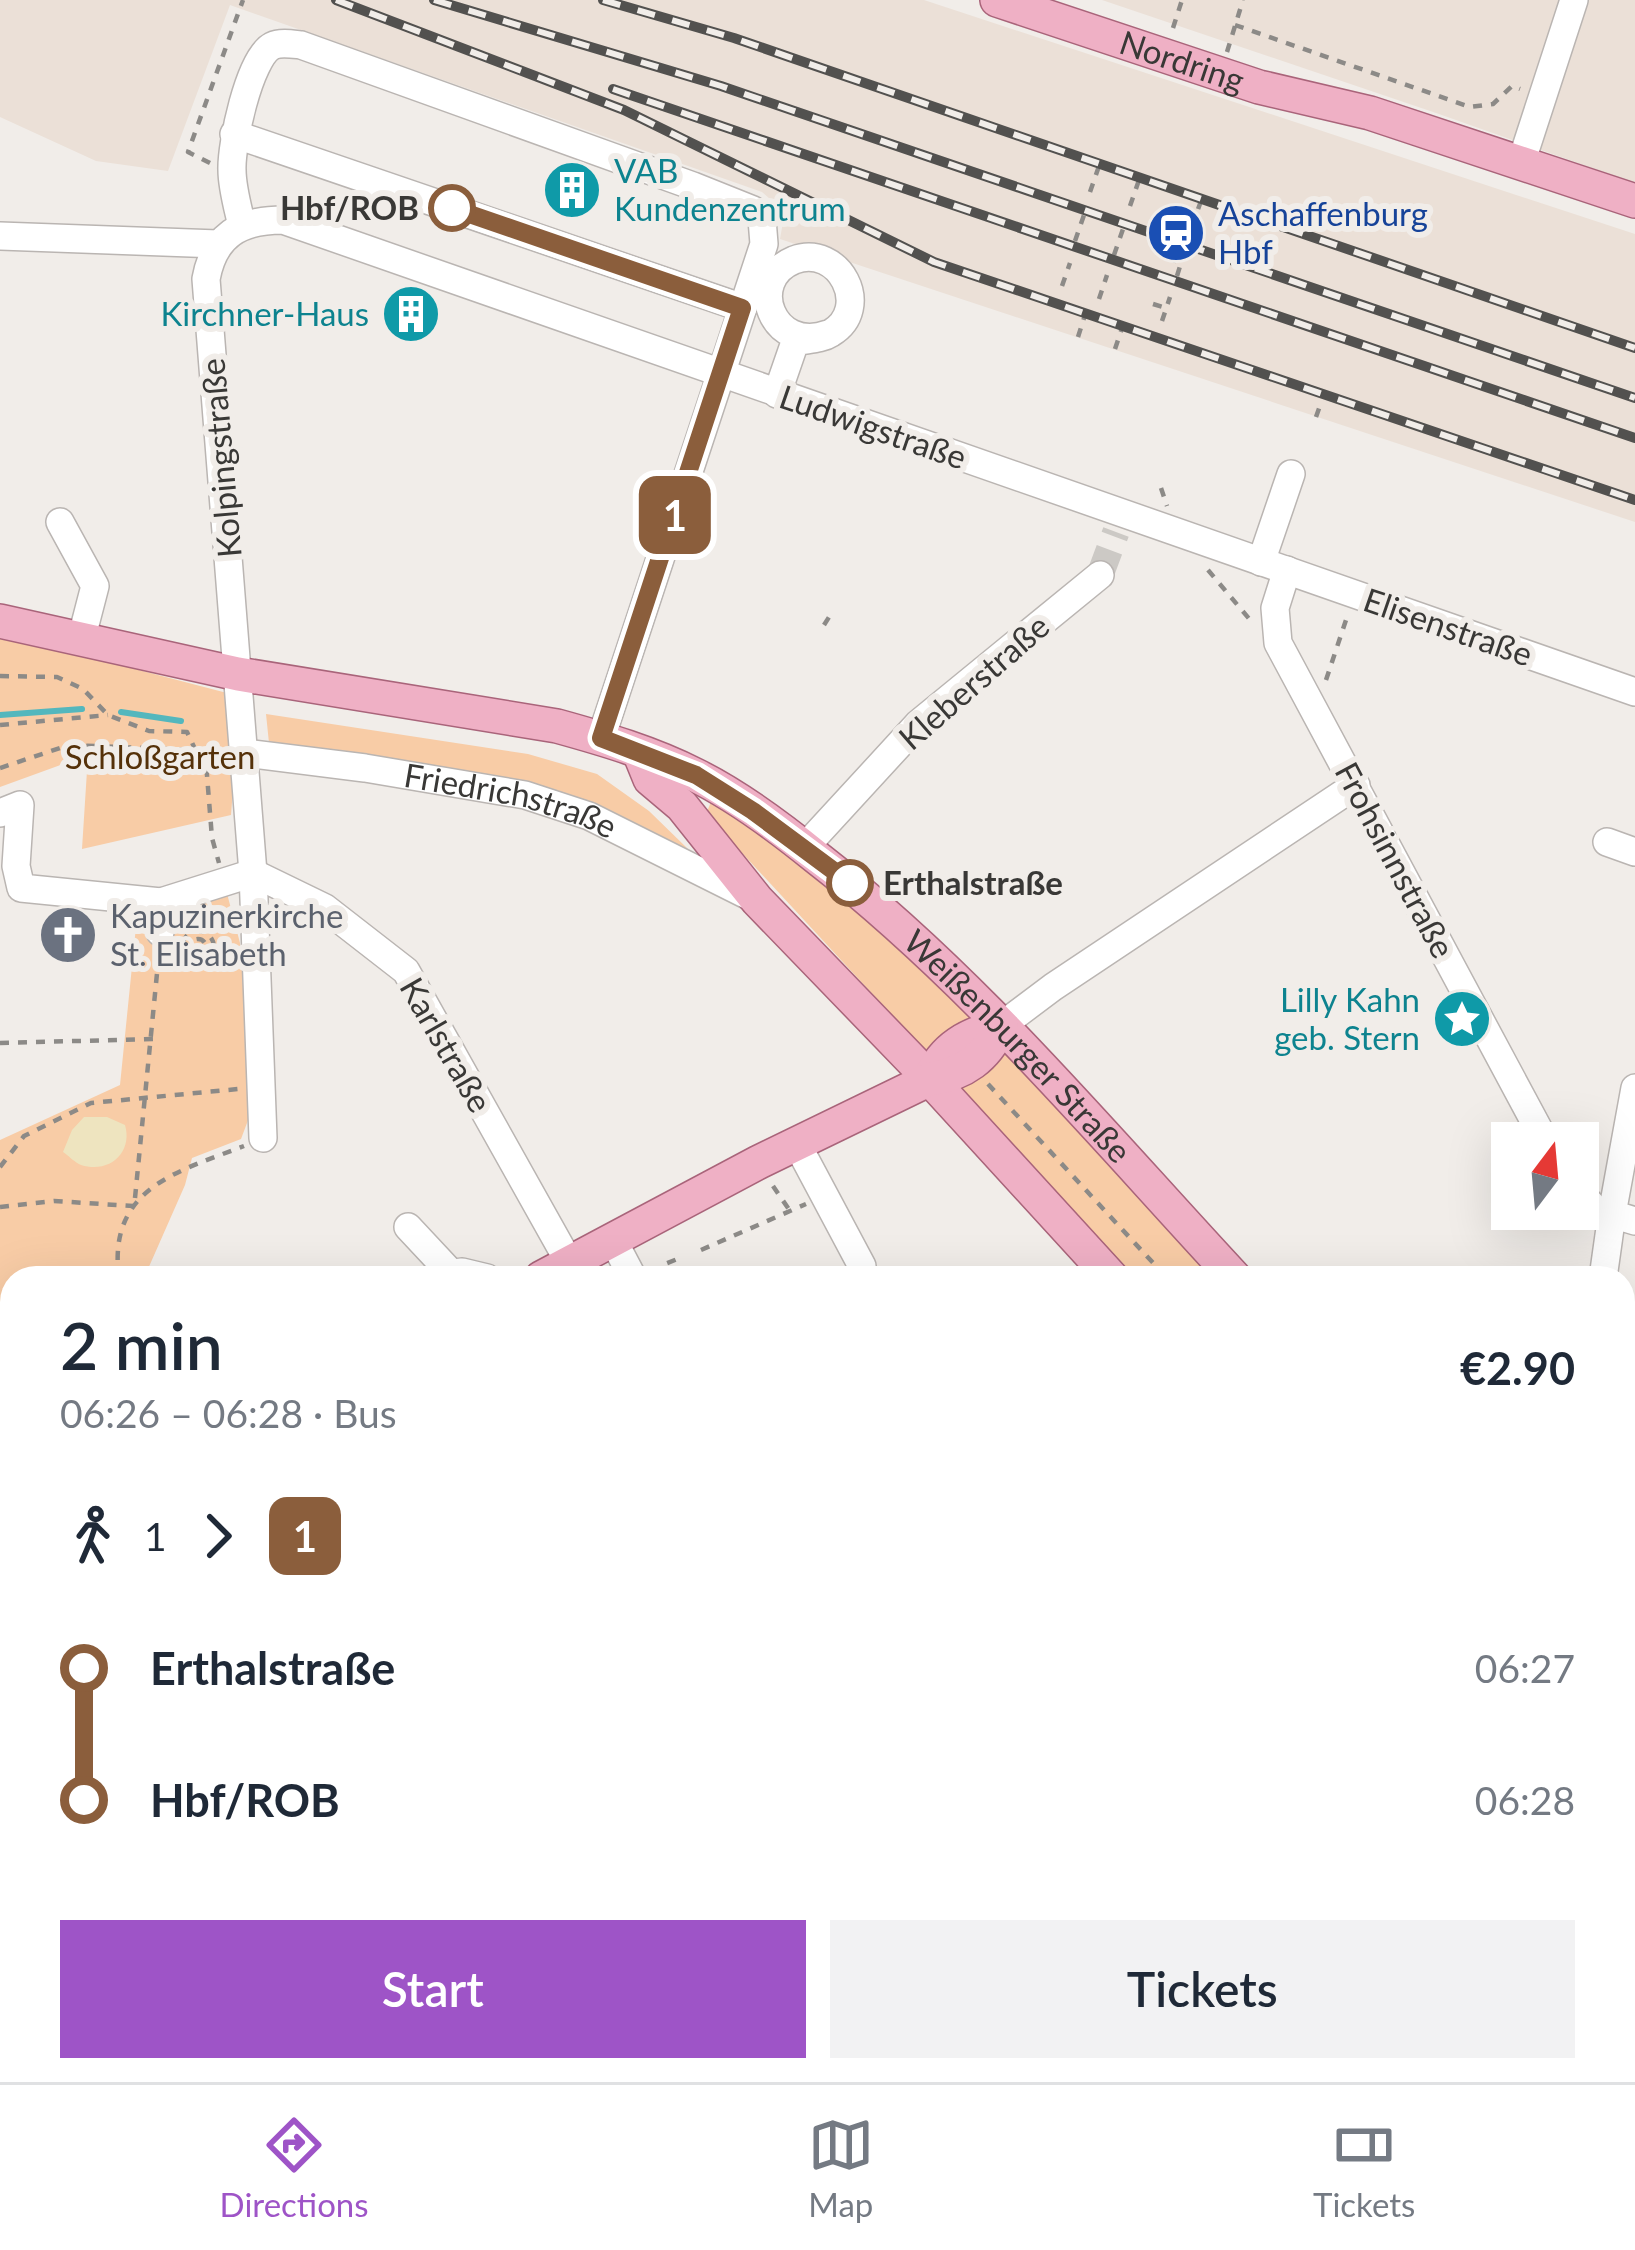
<!DOCTYPE html>
<meta charset="utf-8">
<style>
:root{--surface:#fff;--page:#f2f2f3;--text:#1f2937;--muted:#747a83;--line:#e0e1e3;--accent:#9e54c7}
body{margin:0;font-family:Lato,sans-serif;background:var(--page);color:var(--text);height:100vh;display:flex;flex-direction:column;font-size:45px;white-space:nowrap}
*{box-sizing:border-box;margin:0}
p{font-size:39px;color:var(--muted)}
.icon{flex:none;width:66px;height:66px;fill:none;stroke:currentColor;stroke-width:2;stroke-linecap:round;stroke-linejoin:round}
.map{position:relative;flex:1;overflow:hidden}
.side{position:absolute;left:0px;top:1266px;width:1635px;height:816px;display:flex;flex-direction:column;background:var(--surface);border-radius:36px 36px 0 0;box-shadow:0 12px 48px #0002}
.side>*{flex:none}
.badge{padding:0 24px;border-radius:18px;font-size:42px;line-height:78px}
.needle{width:78px;rotate:16deg}
.buttons{position:absolute;left:1491px;top:1122px;display:grid;gap:24px}
.buttons a{display:grid;place-items:center;width:108px;height:108px;border-radius:0px;background:var(--surface);box-shadow:0 12px 48px #0002;font-size:60px}
.map>.badge{position:absolute;translate:-50% -50%;box-shadow:0 0 0 6px #fff}
.legs{display:flex;align-items:center;gap:18px;height:132px;padding:0 60px;font-size:39px}
.legs p{margin-inline-start:auto}
.headline{display:flex;align-items:center;justify-content:space-between;height:204px;padding:0 60px}
h1{font-size:66px;font-weight:600;line-height:90px}
.button{display:flex;gap:24px;margin-top:auto;padding:24px 60px}
.button a{flex:1;height:138px;border-radius:0px;background:var(--accent);color:#fff;font-size:48px;font-weight:600;line-height:138px;text-align:center}
.button a+a{background:var(--page);color:var(--text)}
ul{padding:0 60px;list-style:none}
li{display:flex;align-items:center;gap:42px;height:132px;font-size:45px}
li i{display:grid;place-items:center;width:18px;height:100%;margin:0 15px;background:currentColor}
li i::after{content:'';width:30px;height:30px;margin:-15px;border:9px solid;border-radius:50%;background:var(--surface)}
li p{margin-inline-start:auto}
li:first-child i{background:linear-gradient(#0000 50%,currentColor 0)}
li:last-child i{background:linear-gradient(currentColor 50%,#0000 0)}
.tab-bar{display:flex;justify-content:space-around;align-items:center;height:168px;border-top:3px solid var(--line);background:var(--surface);font-size:33px;color:var(--muted)}
.tab-bar a{display:grid;justify-items:center;gap:6px}
.tab-bar .on{color:var(--accent)}
.map>svg:first-child{display:block}
</style>
<div class="map">
<svg width="1635" height="2082" viewBox="0 0 1635 2082">
<rect width="100%" height="100%" fill="#f1ede9"/>
<g fill="#ebe0d7">
<polygon points="0,0 924,0 1635,234 1635,522 780,239 783,222 778,206 762,192 230,5 168,171 96,161 0,117"/>
<polygon points="1102,0 1635,0 1635,183 1439,114"/>
</g>
<g fill="#f8cca6">
<polygon points="0,639 89,657 227,693 235,763 231,815 82,849 88,755 0,787"/>
<polygon points="266,714 528,754 597,774 649,811 688,849 589,804 269,743"/>
<polygon points="713,797 829,886 960,1004 1219,1278 1135,1278 706,814"/>
<polygon points="224,882 240,943 253,1107 241,1139 192,1158 185,1185 144,1278 12,1278 12,1340 0,1344 0,1140 120,1085 138,907"/>
<polygon points="0,1804 12,1987 12,2070 22,2070 23,2082 0,2082"/>
<polygon points="227,2070 287,2070 287,2082 226,2082"/>
</g>
<path fill="#eee4bf" d="M84 1117H107L125 1125C133 1152 110 1174 81 1165 74 1162 69 1156 63 1152L72 1130Z"/>
<g fill="none" stroke-linecap="round" stroke-linejoin="round">
<g stroke="#54b7bd" stroke-width="6">
<polyline points="121,712 181,721"/>
<polyline points="0,715 82,709"/>
</g>
<g stroke="#ccc9c5" stroke-width="27" stroke-dasharray="27 14" stroke-linecap="butt">
<polyline points="1100,575 1116,532"/>
<polyline points="1623,1608 1635,1601"/>
</g>
<defs>
<g id="minor">
<polyline points="234,134 743,308"/>
<polyline points="1521,163 1574,0"/>
<path d="M242 226C238 208 232 188 232 170 231 145 249 58 272 46 280 42 292 44 301 45L693 186 753 210 762 219 764 244 601 738"/>
<polyline points="0,236 218,244"/>
<path d="M777 394 795 342C807 339 820 340 831 333 873 308 839 243 794 260 745 280 772 354 828 334"/>
<polyline points="60,522 95,586 81,640"/>
<polyline points="1261,562 1291,474"/>
<polyline points="1287,570 1275,608 1278,643 1546,1143"/>
<path id="s1" d="M245 753 365 768 525 795 589 816 749 896"/>
<polyline points="0,813 20,805 16,866 21,888 161,902"/>
<polyline points="1607,842 1635,852"/>
<polyline points="805,847 919,723 1100,575"/>
<polyline points="253,873 325,908 406,971 569,1262"/>
<polyline points="160,932 161,902 253,873"/>
<polyline points="1001,1026 1053,987 1356,785"/>
<polyline points="1635,1088 1612,1214 1635,1221"/>
<path d="M263 1138 253 873 206 279C214 235 240 220 283 220L1635 692"/>
<polyline points="797,1144 862,1266"/>
<polyline points="1578,1190 1594,1208 1612,1214 1603,1278"/>
<polyline points="408,1227 451,1273"/>
<polyline points="613,1240 633,1278"/>
<polyline points="439,1275 462,1272 487,1278"/>
<polyline points="0,1353 12,1349"/>
<polyline points="0,1572 12,1606"/>
<polyline points="1623,1895 1635,1884"/>
<polyline points="367,2070 372,2082"/>
<polyline points="627,2070 631,2082"/>
<polyline points="819,2070 828,2082"/>
<polyline points="884,2070 892,2082"/>
<polyline points="1082,2070 1089,2082"/>
<polyline points="1320,2070 1328,2082"/>
<polyline points="1573,2070 1580,2082"/>
<polyline points="140,2082 141,2070"/>
<polyline points="310,2082 311,2070"/>
<polyline points="427,2082 451,2070"/>
<polyline points="1455,2082 1463,2070"/>
</g>
<g id="major">
<path id="s2" d="M997 0 1259 87 1370 113 1635 201"/>
<path id="s3" d="M0 621 238 674 557 726C604 739 652 753 695 775 738 796 779 827 816 857 972 978 1101 1134 1235 1278"/>
<polyline points="639,752 650,779 682,806 757,900 930,1079 1112,1278"/>
<path d="M930 1079C943 1047 968 1034 1001 1026"/>
<path d="M541 1278 759 1162 930 1079C964 1074 986 1058 1001 1026"/>
<polyline points="1623,1701 1635,1715"/>
<polyline points="1623,1828 1635,1838"/>
<polyline points="853,2070 862,2082"/>
</g>
</defs>
<use href="#minor" stroke="#bab5b2" stroke-width="30"/>
<use href="#major" stroke="#a9647a" stroke-width="36"/>
<g stroke="#8c8a87" stroke-width="4.5" stroke-dasharray="9 9" stroke-linecap="butt">
<polyline points="1235,25 1470,107 1493,104 1512,86 1520,89"/>
<polyline points="1173,28 1182,0"/>
<polyline points="1227,52 1243,0"/>
<polyline points="210,163 188,152 243,0"/>
<polyline points="1090,192 1099,166"/>
<polyline points="1130,206 1139,180"/>
<polyline points="1184,209 1197,213"/>
<polyline points="1192,226 1201,201"/>
<polyline points="1075,241 1084,215"/>
<polyline points="1114,255 1123,229"/>
<polyline points="1168,258 1181,263"/>
<polyline points="1177,276 1185,250"/>
<polyline points="1062,286 1070,263"/>
<polyline points="1099,299 1107,275"/>
<polyline points="1153,304 1166,308"/>
<polyline points="1162,321 1170,297"/>
<polyline points="1078,337 1085,315"/>
<polyline points="1115,349 1122,328"/>
<polyline points="1316,417 1322,400"/>
<polyline points="1161,488 1167,506"/>
<polyline points="1208,570 1251,621"/>
<polyline points="824,625 831,614"/>
<polyline points="0,676 57,677 83,689 108,715 149,731 187,732 195,749"/>
<polyline points="1326,680 1347,617"/>
<polyline points="0,725 108,715"/>
<polyline points="205,750 212,838 219,863"/>
<polyline points="0,768 69,745 218,751"/>
<circle cx="198" cy="947" r="16"/>
<circle cx="198" cy="947" r="8"/>
<polyline points="0,1043 153,1039"/>
<polyline points="988,1084 1167,1278"/>
<polyline points="0,1167 24,1136 91,1103 238,1089"/>
<polyline points="773,1186 790,1211"/>
<polyline points="135,1198 159,953"/>
<polyline points="0,1207 54,1201 133,1206"/>
<polyline points="701,1250 806,1204"/>
<path d="M119 1278C107 1188 177 1172 244 1146"/>
<polyline points="672,1278 665,1264 680,1258"/>
<polyline points="0,1468 12,1470"/>
<polyline points="12,1524 7,1525 12,1540"/>
<polyline points="0,1704 8,1703"/>
<polyline points="0,2062 12,2060"/>
<polyline points="210,2082 222,2070"/>
</g>
<use href="#minor" stroke="#fff" stroke-width="27"/>
<use href="#major" stroke="#efb0c5" stroke-width="33"/>
<defs>
<g id="rail">
<polyline points="336,0 624,110 934,262 1635,500"/>
<polyline points="434,0 721,86 1635,398"/>
<polyline points="603,0 734,38 1635,348"/>
<polyline points="613,89 1635,438"/>
</g>
</defs>
<use href="#rail" stroke="#52514f" stroke-width="10"/>
<use href="#rail" stroke="#f1ede9" stroke-width="6" stroke-dasharray="18" stroke-linecap="butt"/>
</g>
<g fill="none" stroke-linecap="round" stroke-linejoin="round">
<defs>
<polyline id="line-1" points="452,208 742,308 601,738 696,775 753,811 850,883"/>
</defs>
<use href="#line-1" stroke="#fff" stroke-width="27"/>
<use href="#line-1" stroke="#8b5e3c" stroke-width="18"/>
</g>
<defs>
<symbol id="building-disc" viewBox="-11 -11 22 22"><circle r="9.5" fill="#0f9aa8" stroke="#f1ede9"/><path d="M-4-6H4V6H1V3H-1V6H-4ZM-2.5-4.3h1.7v1.8h-1.7ZM.8-4.3h1.7v1.8H.8ZM-2.5-1h1.7V.8h-1.7ZM.8-1h1.7V.8H.8Z" fill="#fff"/></symbol>
<symbol id="station-disc" viewBox="-11 -11 22 22"><circle r="9.5" fill="#1a4fb4" stroke="#f1ede9"/><path d="M-3-6H3Q5-6 5-4V2Q5 4 3 4L4.5 6H3L1.5 4h-3L-3 6H-4.5L-3 4Q-5 4-5 2V-4Q-5-6-3-6ZM-3.5-4v3h7v-3ZM-3.5 1v1.5H-2V1ZM2 1v1.5H3.5V1Z" fill="#fff"/></symbol>
<symbol id="church-disc" viewBox="-11 -11 22 22"><circle r="9.5" fill="#6b7280" stroke="#f1ede9"/><path d="M-1.2-6h2.4v3.5h3.3v2.4h-3.3V6h-2.4V-.1h-3.3v-2.4h3.3Z" fill="#fff"/></symbol>
<symbol id="sight-disc" viewBox="-11 -11 22 22"><circle r="9.5" fill="#0f9aa8" stroke="#f1ede9"/><path d="M0-6L1.8-2.2L6-1.7L2.9 1.2L3.7 5.4L0 3.3L-3.7 5.4L-2.9 1.2L-6-1.7L-1.8-2.2Z" fill="#fff"/></symbol>
</defs>
<g fill-rule="evenodd">
<use href="#building-disc" x="539" y="157" width="66" height="66"/>
<use href="#station-disc" x="1143" y="200" width="66" height="66"/>
<use href="#building-disc" x="378" y="281" width="66" height="66"/>
<use href="#church-disc" x="35" y="902" width="66" height="66"/>
<use href="#sight-disc" x="1429" y="986" width="66" height="66"/>
</g>
<g fill="#fff" stroke="#8b5e3c" stroke-width="6">
<circle cx="452" cy="208" r="21"/>
<circle cx="850" cy="883" r="21"/>
</g>
<g text-anchor="middle" stroke-width="12" stroke-linejoin="round" paint-order="stroke">
<g font-size="33" fill="#393836" stroke="#f1ede9">
<text dy="12" stroke="none"><textPath href="#s2" startOffset="195">Nordring</textPath></text>
<text transform="translate(873 427) rotate(19)" y="12">Ludwigstraße</text>
<text transform="translate(221 458) rotate(-95)" y="12">Kolpingstraße</text>
<text transform="translate(1448 627) rotate(19)" y="12">Elisenstraße</text>
<text transform="translate(974 682) rotate(-41)" y="12">Kleberstraße</text>
<text dy="12" stroke="none"><textPath href="#s1" startOffset="270">Friedrichstraße</textPath></text>
<text transform="translate(1395 860) rotate(62)" y="12">Frohsinnstraße</text>
<text transform="translate(446 1045) rotate(60)" y="12">Karlstraße</text>
<text dy="12" stroke="none"><textPath href="#s3" startOffset="1137">Weißenburger Straße</textPath></text>
</g>
<g font-size="33" fill="#0d838f" stroke="#f1ede9" text-anchor="end">
<text x="614" y="183" text-anchor="start">VAB<tspan x="614" dy="38">Kundenzentrum</tspan></text>
<text x="369" y="326">Kirchner-Haus</text>
<text x="1420" y="1012">Lilly Kahn<tspan x="1420" dy="38">geb. Stern</tspan></text>
</g>
<g font-size="33" font-weight="bold" fill="#393836" stroke="#f1ede9" text-anchor="end">
<text x="419" y="220">Hbf/ROB</text>
<text x="883" y="895" text-anchor="start">Erthalstraße</text>
</g>
<g font-size="33" fill="#164399" stroke="#f1ede9" text-anchor="start">
<text x="1218" y="226">Aschaffenburg<tspan x="1218" dy="38">Hbf</tspan></text>
</g>
<g font-size="33" fill="#553109" stroke="#f1ede9">
<text x="160" y="769">Schloßgarten</text>
</g>
<g font-size="33" fill="#5b616d" stroke="#f1ede9" text-anchor="start">
<text x="110" y="928">Kapuzinerkirche<tspan x="110" dy="38">St. Elisabeth</tspan></text>
</g>
</g>
</svg>
<div class="buttons">
<a><svg class="needle" viewBox="-14 -14 28 28"><path d="M0-13l5 13h-10z" fill="#e53935"/><path d="M0 13l5-13h-10z" fill="#747a83"/></svg></a>
</div>
<b class="badge" style="left:675px;top:515px;background:#8b5e3c;color:#fff">1</b>
<section class="side">
<div class="headline"><div><h1>2 min</h1><p>06:26 – 06:28 · Bus</p></div><b>€2.90</b></div>
<div class="legs"><svg class="icon" aria-label="walk" viewBox="0 0 24 24"><circle cx="13" cy="4" r="2"/><path d="M13 8l-2 6 4 7M11 14l-3 7M7 12l3-4h3l4 4"/></svg>1<svg class="icon" aria-label="forward" viewBox="0 0 24 24"><path d="M9 5l7 7-7 7"/></svg><b class="badge" style="background:#8b5e3c;color:#fff">1</b></div>
<ul>
<li><i style="color:#8b5e3c"></i><b>Erthalstraße</b><p>06:27</p></li>
<li><i style="color:#8b5e3c"></i><b>Hbf/ROB</b><p>06:28</p></li>
</ul>
<div class="button"><a>Start</a><a>Tickets</a></div>
</section>
</div>
<nav class="tab-bar">
<a class="on"><svg class="icon" aria-label="directions" viewBox="0 0 24 24"><path d="M12 3l9 9-9 9-9-9zM9 14v-3h6M13 9l2 2-2 2"/></svg>Directions</a>
<a><svg class="icon" aria-label="map" viewBox="0 0 24 24"><path d="M3 6l6-2 6 2 6-2v14l-6 2-6-2-6 2zM9 4v14M15 6v14"/></svg>Map</a>
<a><svg class="icon" aria-label="tickets" viewBox="0 0 24 24"><path d="M3 7h18v10H3zM15 7v10"/></svg>Tickets</a>
</nav>
